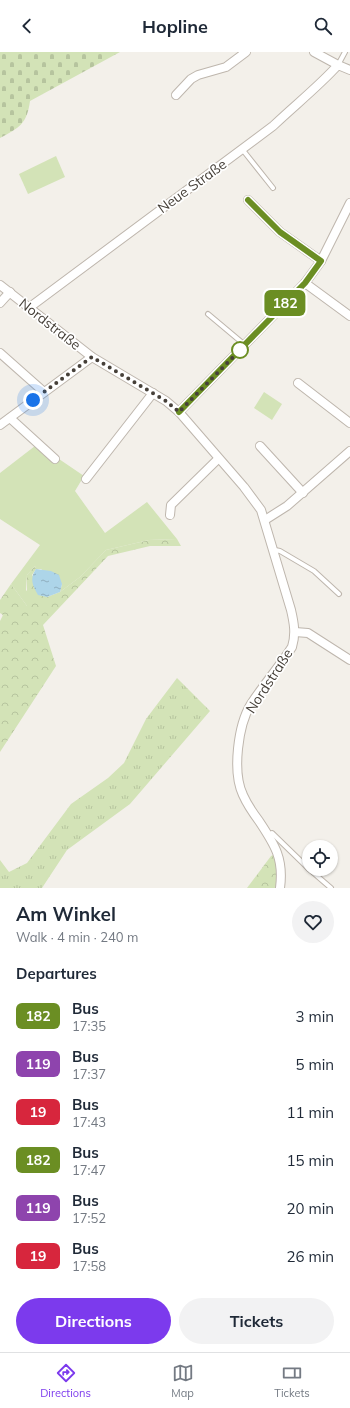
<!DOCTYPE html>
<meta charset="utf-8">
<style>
:root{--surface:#fff;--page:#f2f2f3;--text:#1f2937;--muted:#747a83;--line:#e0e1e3;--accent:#7c3aed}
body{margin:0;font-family:Mulish,sans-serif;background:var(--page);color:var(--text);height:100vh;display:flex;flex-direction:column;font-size:15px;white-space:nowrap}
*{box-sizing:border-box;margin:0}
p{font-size:13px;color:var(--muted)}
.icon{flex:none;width:22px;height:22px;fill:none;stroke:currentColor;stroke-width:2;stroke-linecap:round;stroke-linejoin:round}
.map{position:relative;height:836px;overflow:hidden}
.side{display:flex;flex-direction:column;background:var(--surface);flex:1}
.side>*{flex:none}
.badge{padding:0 8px;border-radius:6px;font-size:14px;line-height:26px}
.fabs{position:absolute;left:302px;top:788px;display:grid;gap:8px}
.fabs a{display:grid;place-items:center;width:36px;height:36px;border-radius:50%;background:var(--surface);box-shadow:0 1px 3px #0004;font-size:20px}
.you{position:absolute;width:20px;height:20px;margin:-10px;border:3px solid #fff;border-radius:50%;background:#1a73e8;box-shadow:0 0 0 6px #1a73e833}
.map>.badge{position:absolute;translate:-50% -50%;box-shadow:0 0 0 2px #fff}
h2{padding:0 16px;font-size:15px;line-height:36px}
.round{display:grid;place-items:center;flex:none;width:42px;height:42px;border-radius:21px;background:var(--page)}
.headline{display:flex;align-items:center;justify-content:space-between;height:68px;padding:0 16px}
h1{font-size:19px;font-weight:700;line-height:30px}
.primary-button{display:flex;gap:8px;margin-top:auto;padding:8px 16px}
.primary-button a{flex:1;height:46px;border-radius:24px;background:var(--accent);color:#fff;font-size:16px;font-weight:700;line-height:46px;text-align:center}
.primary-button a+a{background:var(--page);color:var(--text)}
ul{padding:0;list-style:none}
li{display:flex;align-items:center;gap:12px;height:48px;padding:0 16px}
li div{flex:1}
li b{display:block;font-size:15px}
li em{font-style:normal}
li .badge{min-width:44px;font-weight:700;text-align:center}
header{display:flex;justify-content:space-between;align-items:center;height:52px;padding:0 16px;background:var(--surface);font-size:18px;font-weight:700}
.tab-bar{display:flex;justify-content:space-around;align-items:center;height:56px;border-top:1px solid var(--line);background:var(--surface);font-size:11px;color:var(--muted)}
.tab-bar a{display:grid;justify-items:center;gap:2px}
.tab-bar .active{color:var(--accent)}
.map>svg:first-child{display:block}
</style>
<header><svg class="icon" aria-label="back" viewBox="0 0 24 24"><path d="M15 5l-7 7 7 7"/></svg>Hopline<svg class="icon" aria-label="search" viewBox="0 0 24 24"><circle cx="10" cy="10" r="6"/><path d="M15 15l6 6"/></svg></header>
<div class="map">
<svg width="350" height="836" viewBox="0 0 350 836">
<defs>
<pattern id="grass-tufts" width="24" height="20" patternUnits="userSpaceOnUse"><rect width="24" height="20" fill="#d3e3b7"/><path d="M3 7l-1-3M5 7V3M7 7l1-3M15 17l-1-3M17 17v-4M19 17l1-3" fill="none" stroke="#b6c49e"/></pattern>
<pattern id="forest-crowns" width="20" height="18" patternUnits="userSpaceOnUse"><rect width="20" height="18" fill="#d3e3b7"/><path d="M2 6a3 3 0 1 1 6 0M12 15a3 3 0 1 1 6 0" fill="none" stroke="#b6c49e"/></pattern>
<pattern id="cemetery-stones" width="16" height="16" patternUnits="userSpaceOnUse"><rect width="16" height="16" fill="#d3e3b7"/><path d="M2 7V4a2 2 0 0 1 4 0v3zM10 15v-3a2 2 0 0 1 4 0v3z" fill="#b6c49e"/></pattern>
<pattern id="water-ripples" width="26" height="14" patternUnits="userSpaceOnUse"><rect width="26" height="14" fill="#add5e9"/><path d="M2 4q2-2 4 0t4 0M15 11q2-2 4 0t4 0" fill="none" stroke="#8faebe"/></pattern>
</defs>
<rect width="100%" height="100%" fill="#f3f0ea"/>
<polygon fill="url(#grass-tufts)" points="177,626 210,659 130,752 67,798 42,836 0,836 0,808 9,820 27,811 71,752 108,726 124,711 146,667"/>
<g fill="url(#forest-crowns)">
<polygon points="177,487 181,494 150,494 108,504 43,573 56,614 0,700 0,569 3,563 0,561 0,548 11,532 27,554 27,523 35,514 36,517 32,523 47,545 60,540 80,525 106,498 149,488"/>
<polygon points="275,802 278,811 277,836 247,836 271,804"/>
</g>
<path fill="url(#cemetery-stones)" d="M0 0H120L30 49C27 72 19 76 0 86Z"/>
<g fill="#d3e3b7">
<polygon points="56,104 65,125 28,142 19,122"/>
<polygon points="264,340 282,352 272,368 254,356"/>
<polygon points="35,394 55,411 59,407 84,424 75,439 105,481 147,450 177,487 149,488 106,498 80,525 60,540 62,532 41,517 36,517 35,514 27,523 26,538 33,546 27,554 11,532 40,493 0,467 0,421"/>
</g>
<path fill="url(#water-ripples)" d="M36 517 51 519 59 523 62 532 60 540 47 545 38 543C33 534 29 527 36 517Z"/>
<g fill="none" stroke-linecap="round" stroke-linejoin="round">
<defs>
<g id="lane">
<polyline points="338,13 345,0"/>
<polyline points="242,97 273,136"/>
<polyline points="208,262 245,293"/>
<polyline points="275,498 280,499 314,519 339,542"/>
<polyline points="269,783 272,781 309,817"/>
<polyline points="309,817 331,836"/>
</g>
<g id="street">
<polyline points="314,0 338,13"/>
<polyline points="176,43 191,27 198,23 226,15 246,0"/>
<polyline points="248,148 280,180 321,209"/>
<polyline points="305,231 350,264"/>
<path d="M0 233 92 305 166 349 179 360 244 435 261 458 291 558C294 571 296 582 292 595 280 614 264 632 251 652 238 673 232 720 243 743 247 752 253 761 259 769 275 793 284 807 280 836"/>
<polyline points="0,251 10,240"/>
<path d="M30 255 273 74C295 53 318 35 338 13L350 18"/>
<polyline points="0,301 44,340"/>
<polyline points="298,331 350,371"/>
<polyline points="179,360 305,231 321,209 350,151"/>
<polyline points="10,366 55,407"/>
<polyline points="0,373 92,305"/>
<polyline points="260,394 303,441"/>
<polyline points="86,427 153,341"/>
<polyline points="170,463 171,453 218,407"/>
<polyline points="265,468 287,454 350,399"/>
<polyline points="295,580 308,581 350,608"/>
</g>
</defs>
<use href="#lane" stroke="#beb6ad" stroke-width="6"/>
<use href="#street" stroke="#beb6ad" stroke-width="10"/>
<use href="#lane" stroke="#fff" stroke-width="4"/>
<use href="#street" stroke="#fff" stroke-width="8"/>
</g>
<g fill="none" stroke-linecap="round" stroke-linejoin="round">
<defs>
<polyline id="line" points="179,360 305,231 321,209 280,180 248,148"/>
</defs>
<use href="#line" stroke="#fff" stroke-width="9"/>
<use href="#line" stroke="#6b8e23" stroke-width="6"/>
<polyline stroke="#464039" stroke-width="4" stroke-dasharray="0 7.2" points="33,348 92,305 166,349 179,360 240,298"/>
</g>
<circle fill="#fff" stroke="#6b8e23" stroke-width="2" cx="240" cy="298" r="8"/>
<g text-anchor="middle" stroke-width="3.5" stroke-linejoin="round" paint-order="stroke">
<g font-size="14" fill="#464039" stroke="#fff">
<text transform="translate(192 134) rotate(-36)" y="5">Neue Straße</text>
<text transform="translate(50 272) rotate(38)" y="5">Nordstraße</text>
<text transform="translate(269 629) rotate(-57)" y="5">Nordstraße</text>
</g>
</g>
</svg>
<div class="fabs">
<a><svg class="icon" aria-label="locate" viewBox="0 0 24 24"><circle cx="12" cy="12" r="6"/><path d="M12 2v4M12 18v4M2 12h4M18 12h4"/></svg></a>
</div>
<div class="you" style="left:33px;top:348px"></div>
<b class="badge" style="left:285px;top:251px;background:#6b8e23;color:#fff">182</b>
</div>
<section class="side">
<div class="headline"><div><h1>Am Winkel</h1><p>Walk · 4 min · 240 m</p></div><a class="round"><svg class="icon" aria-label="heart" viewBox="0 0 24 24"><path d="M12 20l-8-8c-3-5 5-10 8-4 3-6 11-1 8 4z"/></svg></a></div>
<h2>Departures</h2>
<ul>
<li><span class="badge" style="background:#6b8e23;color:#fff">182</span><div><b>Bus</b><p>17:35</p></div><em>3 min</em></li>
<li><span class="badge" style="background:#8e44ad;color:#fff">119</span><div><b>Bus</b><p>17:37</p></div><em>5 min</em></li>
<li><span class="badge" style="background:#d7263d;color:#fff">19</span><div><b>Bus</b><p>17:43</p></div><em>11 min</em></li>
<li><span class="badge" style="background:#6b8e23;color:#fff">182</span><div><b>Bus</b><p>17:47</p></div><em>15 min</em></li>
<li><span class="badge" style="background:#8e44ad;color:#fff">119</span><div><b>Bus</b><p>17:52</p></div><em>20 min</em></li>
<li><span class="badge" style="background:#d7263d;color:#fff">19</span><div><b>Bus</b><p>17:58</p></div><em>26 min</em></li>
</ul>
<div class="primary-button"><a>Directions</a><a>Tickets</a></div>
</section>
<nav class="tab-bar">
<a class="active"><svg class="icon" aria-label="directions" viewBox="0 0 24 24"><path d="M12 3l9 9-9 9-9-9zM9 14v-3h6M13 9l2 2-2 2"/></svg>Directions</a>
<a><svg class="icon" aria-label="map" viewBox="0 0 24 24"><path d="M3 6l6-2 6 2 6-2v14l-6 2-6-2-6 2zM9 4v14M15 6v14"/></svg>Map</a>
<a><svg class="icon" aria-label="tickets" viewBox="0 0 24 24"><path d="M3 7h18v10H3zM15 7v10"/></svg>Tickets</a>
</nav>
